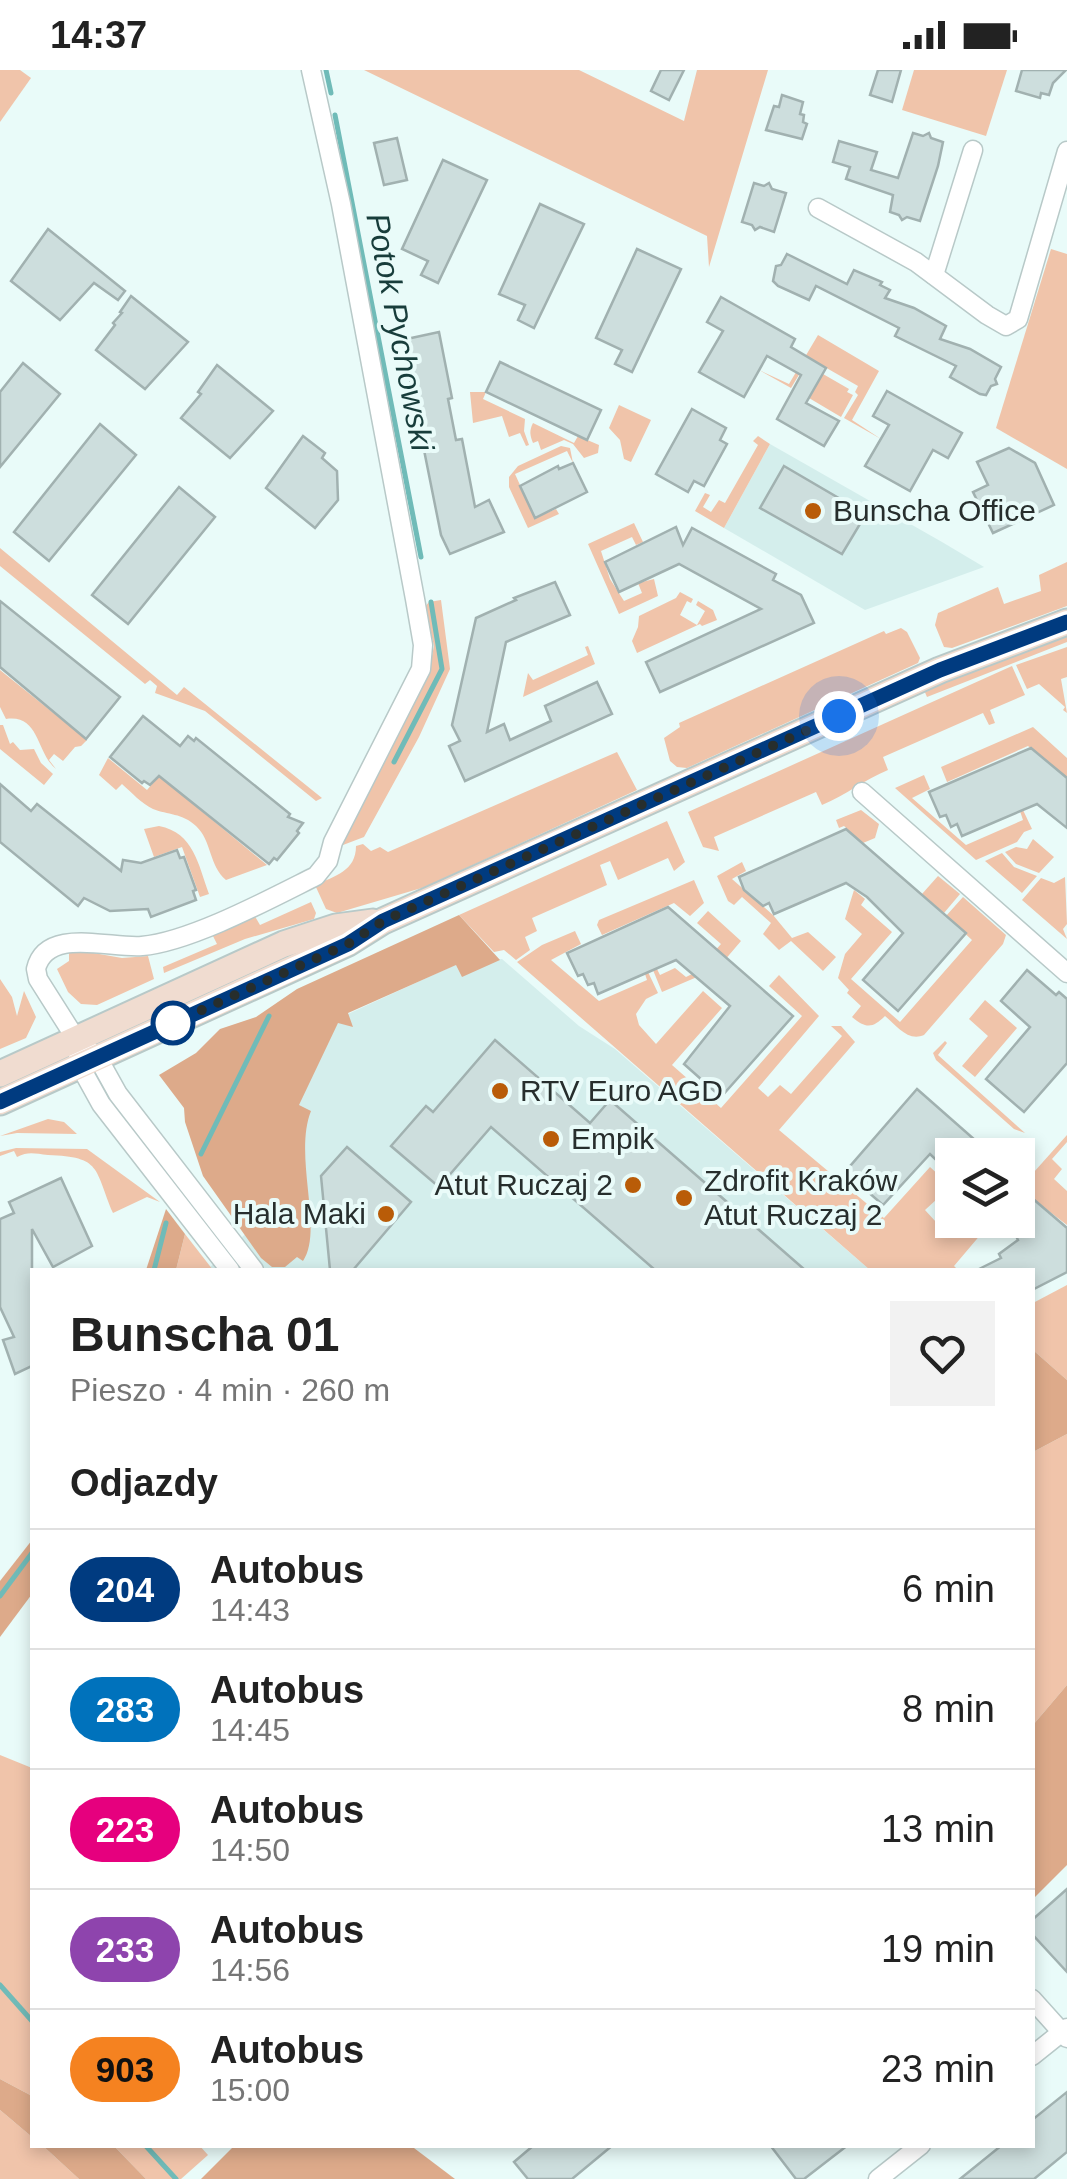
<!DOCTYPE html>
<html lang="pl">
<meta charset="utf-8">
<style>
:root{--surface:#fff;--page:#f2f2f2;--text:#222;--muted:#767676;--line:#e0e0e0}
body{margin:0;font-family:Helvetica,sans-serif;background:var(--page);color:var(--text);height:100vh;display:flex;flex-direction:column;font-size:38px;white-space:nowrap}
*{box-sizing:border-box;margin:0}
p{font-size:32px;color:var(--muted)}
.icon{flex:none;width:55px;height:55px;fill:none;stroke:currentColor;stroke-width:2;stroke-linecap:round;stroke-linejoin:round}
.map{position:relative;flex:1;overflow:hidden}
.drawer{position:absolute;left:30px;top:1198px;width:1005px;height:880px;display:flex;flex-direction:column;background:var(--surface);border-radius:0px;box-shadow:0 5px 15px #0003}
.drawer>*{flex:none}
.badge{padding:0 20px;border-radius:32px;font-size:35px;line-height:65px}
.fabs{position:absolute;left:935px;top:1068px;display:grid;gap:20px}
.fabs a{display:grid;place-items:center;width:100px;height:100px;border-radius:0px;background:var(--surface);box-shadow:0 5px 15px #0003;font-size:50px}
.you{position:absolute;width:50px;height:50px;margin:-25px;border:8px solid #fff;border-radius:50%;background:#1a73e8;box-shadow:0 0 0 15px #1a73e833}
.map>.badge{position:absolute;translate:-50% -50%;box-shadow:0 0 0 5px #fff}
h2{padding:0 40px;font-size:38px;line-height:90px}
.round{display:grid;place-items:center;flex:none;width:105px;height:105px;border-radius:0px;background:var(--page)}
.summary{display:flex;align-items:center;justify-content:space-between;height:170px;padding:0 40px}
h1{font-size:48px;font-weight:700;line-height:75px}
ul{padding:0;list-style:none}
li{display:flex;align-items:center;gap:30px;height:120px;padding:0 40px;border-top:2px solid var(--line)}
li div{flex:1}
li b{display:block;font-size:38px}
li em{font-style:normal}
li .badge{min-width:110px;font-weight:700;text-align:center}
.status{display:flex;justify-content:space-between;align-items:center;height:70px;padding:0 50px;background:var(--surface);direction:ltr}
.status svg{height:28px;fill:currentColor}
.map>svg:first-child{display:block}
</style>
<div class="status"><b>14:37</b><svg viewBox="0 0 49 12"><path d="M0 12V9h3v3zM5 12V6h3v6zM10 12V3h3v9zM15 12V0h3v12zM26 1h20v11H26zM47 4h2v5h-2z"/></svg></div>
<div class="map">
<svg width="1067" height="2109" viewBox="0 0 1067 2109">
<rect width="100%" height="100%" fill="#e9fbf9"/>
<g fill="#d4eeec">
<polygon points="770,374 942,472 984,497 865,540 724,458"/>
<polygon points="502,889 579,956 615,979 870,1200 207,1200 271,1140 298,1035 338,952 348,944 457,894"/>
</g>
<g fill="#f0c4aa">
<polygon points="0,0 20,0 31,8 0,52"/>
<polygon points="364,0 579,0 684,51 697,0 768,0 709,197 707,166"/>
<polygon points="914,0 1007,0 986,66 902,40"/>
<polygon points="1051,179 1067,184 1067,399 996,358"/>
<polygon points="818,265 879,301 852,350 881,369 844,348 858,325 855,322 858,316 809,288 791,318 759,300 789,314"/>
<polygon points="823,304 849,319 847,322 853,325 841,347 809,328"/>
<polygon points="470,322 486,322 483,329 525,349 524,361 529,375 526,376 520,363 509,367 502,346 473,353"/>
<polygon points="619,335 651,350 631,392 624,389 620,370 609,358"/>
<path d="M533 353 574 373 578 366 599 375 598 383 584 388 573 374 564 370 541 380 538 371 533 373C530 365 529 361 533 353Z"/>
<polygon points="758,366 770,374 724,458 695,441 705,423 710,425 703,437 711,442 719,430 725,433 758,375 753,371"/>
<polygon points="561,376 570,378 573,393 567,381 515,404 535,448 556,439 559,444 528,458 509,417 509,407 518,396"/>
<polygon points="634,453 643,472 636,475 632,467 601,481 610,509 624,531 642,523 638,513 654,509 658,526 619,544 588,474"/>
<polygon points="0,478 177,625 184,617 322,728 316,731 205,641 155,623 157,616 150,610 145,614 0,496"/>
<polygon points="1067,492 1067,536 952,578 944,577 935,555 938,543 998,517 1004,534 1041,521 1039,505"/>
<polygon points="680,522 693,529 691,533 687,531 680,545 697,555 705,541 696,535 698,531 713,540 717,550 702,556 700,554 637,583 632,571 638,557 639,546 676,528"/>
<polygon points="441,530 450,599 419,667 364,767 343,775 340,773 428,605 434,576 425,537 429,532"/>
<polygon points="901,558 907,562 920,588 918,593 687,698 677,697 670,691 664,668 680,657 679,653 884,561 886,564"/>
<polygon points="1067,564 1067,572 927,627 924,620 995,589"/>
<polygon points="588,576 595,594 523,627 528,603 533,610 588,585 585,577"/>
<polygon points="1067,577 1067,607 1061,609 1067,643 1063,640 1065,637 1039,614 1027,619 1016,595"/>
<path d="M1012 596 1025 625 990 640 995 653 989 655 983 643 883 687 888 700C864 710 846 725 822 735L816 722 714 767 719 781 703 777 688 742Z"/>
<path d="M0 600 87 670 81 676 75 677 63 691 54 684 49 690 56 699C36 683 40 644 6 649L0 637Z"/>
<polygon points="0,655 3,655 10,674 13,672 20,680 34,679 41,693 53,704 44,715 0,679"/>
<polygon points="1033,657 1067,688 1067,708 1028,676 947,712 941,697"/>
<path d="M617 682 637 720 425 817 337 843 326 839 315 815C335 806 356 801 356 776L363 774 371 781 380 777 388 782Z"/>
<path d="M108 688 147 720 159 706 267 795 226 810C209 796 212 771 196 756 182 743 168 745 153 739 142 734 131 722 122 714L116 720 99 705Z"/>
<polygon points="924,705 930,719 912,728 966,775 1023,750 1020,741 1023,740 1032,759 1024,762 1017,772 976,790 895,718"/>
<polygon points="861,740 879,754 875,768 863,773 844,756 839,758 836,750"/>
<polygon points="667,751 685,792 674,801 668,788 618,810 610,791 600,795 607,815 532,848 537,861 525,867 530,880 516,890 504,880 494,882 459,845"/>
<path d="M159 756C194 763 198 794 209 824L200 827 182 777 154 787 144 759Z"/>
<polygon points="1033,769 1054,787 1039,803 1016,794 1005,782 1016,777 1027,779"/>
<polygon points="1002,783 1014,797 1037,806 1022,823 985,791"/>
<polygon points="742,792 746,801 732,809 773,845 792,868 808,862 836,887 823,901 791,871 779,880 763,864 771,853 742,827 734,835 728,831 717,806"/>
<polygon points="938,806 960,824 944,843 922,824"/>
<polygon points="1065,807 1067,854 1063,859 1067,869 1022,830 1041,808 1054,813"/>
<polygon points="694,810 704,833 690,846 674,833 602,865 597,855 599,850"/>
<path d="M854 820 865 829 861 835 892 862 851 909 900 952 972 870 946 846 963 827 1006 865 1003 874 924 965C908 972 897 956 885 946 873 958 866 959 852 947L861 936 847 923 849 920 838 908 845 884 862 864 845 849Z"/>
<polygon points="311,832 316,843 314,849 245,869 164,903 163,897 217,874 211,862 253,843 260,855"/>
<polygon points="708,841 741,871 718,898 662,922 653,900 657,899 660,905 675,898 686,907 696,902 721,874 697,853"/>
<polygon points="575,861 581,874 551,890 599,931 647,910 645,904 648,902 658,923 646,929 636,944 639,955 656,974 703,921 722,938 672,995 721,1038 802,946 769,916 779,905 819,946 758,1018 768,1027 780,1015 791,1024 842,966 831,956 841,956 855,972 779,1060 884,1148 930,1097 952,1117 952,1142 937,1129 925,1140 936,1152 954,1153 957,1157 964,1150 993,1150 954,1196 958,1200 870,1200 517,892 542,875"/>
<polygon points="88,882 122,888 148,886 154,909 97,935 81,934 68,922 57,899 69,891 69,883"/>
<polygon points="0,909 12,927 17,946 24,921 36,947 26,968 0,979"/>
<polygon points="985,930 1017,958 975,1007 962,996 988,966 969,949"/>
<polygon points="945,971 947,973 938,985 1025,1063 1014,1059 936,990 933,983"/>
<polygon points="48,1049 64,1052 77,1064 17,1063 0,1066"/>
<polygon points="1067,1065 1067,1072 1052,1089 1062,1099 1054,1109 1067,1121 1067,1155 1020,1119 1018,1121 1018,1088 1034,1102"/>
<path d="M16 1078 87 1079 160 1132 147 1127 113 1143C94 1098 102 1087 48 1085 35 1084 29 1081 17 1087L14 1081 0 1086V1082Z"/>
<polygon points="185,1164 213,1200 176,1200"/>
<polygon points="1067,1215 1067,1310 1033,1280 1033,1233"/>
<polygon points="1067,1364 1067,1615 1033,1655 1033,1382"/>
<polygon points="0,1685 32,1698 32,2026 0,2009"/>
<polygon points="0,2040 32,2067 32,2075 42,2075 79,2109 0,2109"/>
<polygon points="113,2075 199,2075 208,2085 181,2109 146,2109"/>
</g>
<g fill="#ddaa8a">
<path d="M459 845 500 890 462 907 456 895 348 943 353 957 338 953 299 1035 311 1041C293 1086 324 1160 303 1191L297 1187 285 1197H272L261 1188 203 1106 185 1052 184 1038 159 1005 196 983 220 959 256 947 297 919Z"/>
<polygon points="166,1139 185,1164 176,1200 146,1200"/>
<polygon points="1033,1280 1067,1310 1067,1364 1033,1382"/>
<polygon points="32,1470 32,1524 0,1567 0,1511"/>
<polygon points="1067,1615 1067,1795 1033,1829 1033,1655"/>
<polygon points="0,2009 32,2026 32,2067 0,2040"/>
<polygon points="42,2075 113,2075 146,2109 79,2109"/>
<polygon points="235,2075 410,2075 455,2109 201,2109"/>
</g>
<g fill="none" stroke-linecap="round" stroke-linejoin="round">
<g stroke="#70bbb8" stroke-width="5">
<polyline points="326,0 331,23"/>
<polyline points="335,45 421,487"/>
<polyline points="394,692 442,599 431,532"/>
<polyline points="201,1084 269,946"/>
<polyline points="154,1200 166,1153"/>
<polyline points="0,1526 32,1483"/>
<polyline points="0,1915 32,1951"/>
<polyline points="145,2075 176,2109"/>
</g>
</g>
<g fill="#cddedd" stroke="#a1b1b0" stroke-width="2.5">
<polygon points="661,0 684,0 669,30 651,21"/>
<polygon points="878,0 901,0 892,32 870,25"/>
<polygon points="1022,0 1066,0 1053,13 1049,25 1041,23 1040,28 1016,21"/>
<polygon points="782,25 803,32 800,44 804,45 803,52 807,54 802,69 766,60 774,36 779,37"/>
<polygon points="913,63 923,66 929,63 931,68 943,72 938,96 920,151 907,147 902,150 899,145 890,142 893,125 846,109 850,97 833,92 839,71 877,82 871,100 898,108"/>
<polygon points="397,68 407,110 384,115 374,73"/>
<polygon points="443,90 487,110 438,213 421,205 428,191 402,179"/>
<polygon points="754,113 764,116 769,113 772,119 786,123 774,162 760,157 755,160 752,155 742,152"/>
<polygon points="540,134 584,154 534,258 518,250 525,235 499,224"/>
<polygon points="48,159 125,221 118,230 94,213 60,250 11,211"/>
<polygon points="637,179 681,199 632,302 615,294 622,280 596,268"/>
<polygon points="787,184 847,214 854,200 882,212 880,215 890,220 885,228 914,238 946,256 940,269 970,279 1001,297 995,309 997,314 991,316 986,325 980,324 950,307 956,296 895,266 899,258 816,216 809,230 778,216 773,211 776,196 781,195"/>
<polygon points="131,226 188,272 145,319 96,280 115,255 113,253 122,243 120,242"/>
<polygon points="721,227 795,269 791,277 826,298 806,333 839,351 824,376 777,349 801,305 767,286 744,327 699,302 723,261 707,252"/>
<polygon points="439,262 452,328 448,329 456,370 462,369 475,437 489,430 504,462 450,484 441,465 402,270"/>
<polygon points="500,292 601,340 587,370 486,322"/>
<polygon points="23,293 60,324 0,397 0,322"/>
<polygon points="217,295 273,341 230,388 181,348 201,324 198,322"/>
<polygon points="887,321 962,363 948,388 933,380 910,421 865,396 889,355 873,346"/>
<polygon points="692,339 726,358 720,370 727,374 704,416 694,411 688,422 656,404"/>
<polygon points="100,354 136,385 49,491 14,462"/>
<polygon points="303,366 325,383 322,388 337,401 338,430 315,458 266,418"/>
<polygon points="1009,378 1035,393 1054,435 993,463 973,422 988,415 977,392"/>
<polygon points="573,393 587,422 535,448 520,416 558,396 559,399"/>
<polygon points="784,396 866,444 842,484 760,438"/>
<polygon points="179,417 215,447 128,554 92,525"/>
<polygon points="676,457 683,475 692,458 776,504 773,510 801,525 814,553 660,622 646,592 761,539 679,494 619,522 605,492"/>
<polygon points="555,512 570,545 506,572 487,662 504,654 510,670 551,651 545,636 597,612 612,644 465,711 449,676 460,671 452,655 476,548 516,530 514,528"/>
<polygon points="0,531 120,627 86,669 0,597"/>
<polygon points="143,646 180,676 188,666 194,671 196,668 290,744 288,747 303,753 297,761 299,763 277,790 274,788 269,794 159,706 150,715 144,711 142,713 110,687"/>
<polygon points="1031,678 1067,708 1067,758 1037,734 962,766 957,754 951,757 946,745 940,747 929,722"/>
<polygon points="0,714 31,741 37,734 121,801 123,790 141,793 177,780 180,788 184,787 196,820 193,821 196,830 151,847 148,839 110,841 84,828 78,836 0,772"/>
<polygon points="846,759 966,863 898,941 863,910 903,863 867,827 846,813 774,844 769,833 763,836 744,820 739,807"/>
<polygon points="668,837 793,946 721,1027 684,994 730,936 676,890 598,924 594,913 588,915 583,904 578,906 567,883"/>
<polygon points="1027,900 1056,925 1059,922 1067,929 1067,993 1024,1042 986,1009 1030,957 1001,931"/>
<polygon points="495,970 590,1053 610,1030 805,1200 655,1200 491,1057 439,1117 391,1076 426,1036 433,1042"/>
<polygon points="917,1019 992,1085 952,1085 952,1105 930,1084 883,1135 845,1102"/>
<polygon points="347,1077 411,1132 353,1200 330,1200 321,1106"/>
<polygon points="61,1108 92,1176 53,1197 32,1159 32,1296 15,1304 3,1270 14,1267 0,1237 0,1149 14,1143 9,1132"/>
<polygon points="1018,1116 1067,1158 1067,1202 1032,1220 1032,1200 977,1200 1001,1188 999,1184 1018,1170 1008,1150 1018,1150"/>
<polygon points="1067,1819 1067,1902 1032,1864 1032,1850"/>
<polygon points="1067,2022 1067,2082 1034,2109 960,2109 1002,2075 1032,2075 1032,2050"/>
<polygon points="534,2075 613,2075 572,2109 528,2109 514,2092"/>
<polygon points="770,2075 848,2075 804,2109 796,2109"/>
</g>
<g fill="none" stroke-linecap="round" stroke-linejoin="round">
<defs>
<g id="street">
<polyline points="818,138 916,192 987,245 1006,256 1018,249 1067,81"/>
<polyline points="934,205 973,80"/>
<polyline points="862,722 1067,903"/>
<polyline points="78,985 80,996 101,1034 230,1200"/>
<path d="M254 1200 118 1024 98 988 76 969 38 909 36 899C46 856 111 879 142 876 190 872 270 829 316 806L328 791 333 772 421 599 423 575 415 529 341 134 311 0"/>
<polyline points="1032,1929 1067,1968"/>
<polyline points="1032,1986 1067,1958"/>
<polyline points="878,2109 921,2075"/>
</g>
<g id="secondary">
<polyline points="0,1004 284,874 336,857 373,852"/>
<polyline points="0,1032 348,873 383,851 940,600 1067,552"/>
</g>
</defs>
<use href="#street" stroke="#b8c9c8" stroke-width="21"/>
<use href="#secondary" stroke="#b8c9c8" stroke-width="29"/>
<use href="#street" stroke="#fff" stroke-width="18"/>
<use href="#secondary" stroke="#f0dcd0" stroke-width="25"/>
</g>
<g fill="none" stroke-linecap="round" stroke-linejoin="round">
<defs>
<polyline id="line" points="0,1032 348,874 383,851 940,600 1067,552"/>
</defs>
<use href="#line" stroke="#fff" stroke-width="22"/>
<use href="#line" stroke="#003b80" stroke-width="15"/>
<polyline stroke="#272e2d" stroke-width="10" stroke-dasharray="0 18" points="173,953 171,954 348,874 383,851 839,646"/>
</g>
<g fill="#b95c08" stroke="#e9fbf9" stroke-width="4">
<circle cx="813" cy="441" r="10"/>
<circle cx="500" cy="1021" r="10"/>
<circle cx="551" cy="1069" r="10"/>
<circle cx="633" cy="1115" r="10"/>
<circle cx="684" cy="1128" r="10"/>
<circle cx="386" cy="1144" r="10"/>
</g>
<circle fill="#fff" stroke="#003b80" stroke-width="5" cx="173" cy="953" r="20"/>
<g text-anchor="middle" stroke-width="8" stroke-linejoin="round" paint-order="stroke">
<g font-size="30" fill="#272e2d" stroke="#e9fbf9" text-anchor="start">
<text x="833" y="451">Bunscha Office</text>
<text x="520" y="1031">RTV Euro AGD</text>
<text x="571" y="1079">Empik</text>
<text x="704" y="1121">Zdrofit Kraków<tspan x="704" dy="34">Atut Ruczaj 2</tspan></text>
<text x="613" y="1125" text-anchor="end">Atut Ruczaj 2</text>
<text x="366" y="1154" text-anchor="end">Hala Maki</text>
</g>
<g font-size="32" font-style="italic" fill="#183d3b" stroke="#e9fbf9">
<text transform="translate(400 262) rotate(79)" y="11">Potok Pychowski</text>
</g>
</g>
</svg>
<div class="fabs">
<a><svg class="icon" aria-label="layers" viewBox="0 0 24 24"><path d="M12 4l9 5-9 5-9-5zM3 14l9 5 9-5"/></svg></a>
</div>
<div class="you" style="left:839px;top:646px"></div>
<section class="drawer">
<div class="summary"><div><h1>Bunscha 01</h1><p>Pieszo · 4 min · 260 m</p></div><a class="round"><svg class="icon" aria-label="heart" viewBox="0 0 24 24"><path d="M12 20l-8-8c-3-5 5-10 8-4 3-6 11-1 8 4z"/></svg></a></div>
<h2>Odjazdy</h2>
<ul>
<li><span class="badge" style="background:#003b80;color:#fff">204</span><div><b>Autobus</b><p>14:43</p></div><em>6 min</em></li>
<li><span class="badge" style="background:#0072bc;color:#fff">283</span><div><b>Autobus</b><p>14:45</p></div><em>8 min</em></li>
<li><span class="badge" style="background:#e6007e;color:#fff">223</span><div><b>Autobus</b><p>14:50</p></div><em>13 min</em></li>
<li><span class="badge" style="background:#8e44ad;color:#fff">233</span><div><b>Autobus</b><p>14:56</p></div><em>19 min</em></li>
<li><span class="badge" style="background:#f58220;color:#111">903</span><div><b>Autobus</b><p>15:00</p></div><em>23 min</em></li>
</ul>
</section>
</div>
